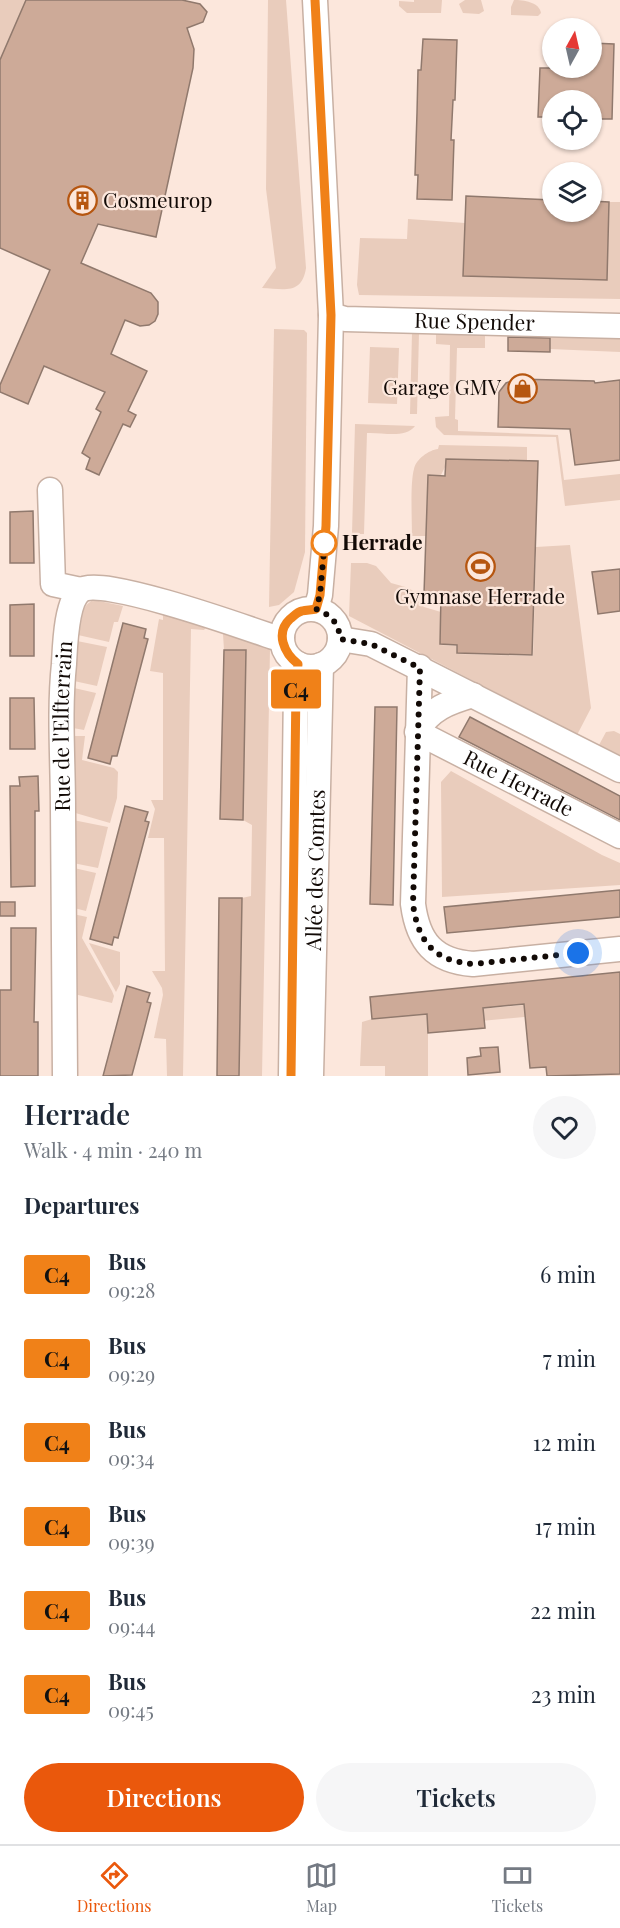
<!DOCTYPE html>
<meta charset="utf-8">
<style>
:root{--surface:#fff;--page:#f6f6f7;--text:#1f2937;--muted:#747a83;--line:#e0e1e3;--accent:#ea580c}
body{margin:0;font-family:"Playfair Display",serif;background:var(--page);color:var(--text);height:100vh;display:flex;flex-direction:column;font-size:22px;white-space:nowrap}
*{box-sizing:border-box;margin:0}
p{font-size:20px;color:var(--muted)}
.icon{flex:none;width:33px;height:33px;fill:none;stroke:currentColor;stroke-width:2;stroke-linecap:round;stroke-linejoin:round}
.map{position:relative;height:1076px;overflow:hidden}
.details{display:flex;flex-direction:column;background:var(--surface);flex:1}
.details>*{flex:none}
.badge{padding:0 12px;border-radius:4px;font-size:21px;line-height:39px}
.needle{width:39px;rotate:8deg}
.fabs{position:absolute;left:542px;top:18px;display:grid;gap:12px}
.fabs a{display:grid;place-items:center;width:60px;height:60px;border-radius:50%;background:var(--surface);box-shadow:0 2px 4px #0004;font-size:30px}
.you{position:absolute;width:30px;height:30px;margin:-15px;border:4px solid #fff;border-radius:50%;background:#1a73e8;box-shadow:0 0 0 9px #1a73e833}
.map>.badge{position:absolute;translate:-50% -50%;box-shadow:0 0 0 3px #fff}
h2{padding:0 24px;font-size:22px;line-height:54px}
.round{display:grid;place-items:center;flex:none;width:63px;height:63px;border-radius:32px;background:var(--page)}
.headline{display:flex;align-items:center;justify-content:space-between;height:102px;padding:0 24px}
h1{font-size:28px;font-weight:600;line-height:45px}
.button{display:flex;gap:12px;margin-top:auto;padding:12px 24px}
.button a{flex:1;height:69px;border-radius:36px;background:var(--accent);color:#fff;font-size:24px;font-weight:600;line-height:69px;text-align:center}
.button a+a{background:var(--page);color:var(--text)}
ul{padding:0;list-style:none}
li{display:flex;align-items:center;gap:18px;height:84px;padding:0 24px}
li div{flex:1}
li b{display:block;font-size:22px}
li em{font-style:normal}
li .badge{min-width:66px;font-weight:700;text-align:center}
.dock{display:flex;justify-content:space-around;align-items:center;height:84px;border-top:2px solid var(--line);background:var(--surface);font-size:16px;color:var(--muted)}
.dock a{display:grid;justify-items:center;gap:3px}
.dock .current{color:var(--accent)}
.map>svg:first-child{display:block}
</style>
<div class="map">
<svg width="620" height="1076" viewBox="0 0 620 1076">
<rect width="100%" height="100%" fill="#fce7dc"/>
<g fill="#e9ccbc">
<polygon points="0,0 26,0 0,60"/>
<path d="M268 0H286L306 268C302 295 284 289 262 288L276 268 266 189Z"/>
<polygon points="414,0 442,0 441,13 407,13 399,6 399,1 414,2"/>
<polygon points="465,0 481,0 484,11 479,14 463,13 459,4"/>
<path d="M514 0C524 0 539 2 541 13L538 16 511 15V7Z"/>
<polygon points="609,202 620,202 620,299 359,295 357,285 360,238 407,239 408,219 465,223 464,276 607,280"/>
<polygon points="274,329 304,330 307,333 305,552 294,592 279,605 269,607"/>
<polygon points="412,333 419,333 417,414 410,414"/>
<polygon points="436,334 485,335 485,348 457,348 455,419 458,420 458,431 558,435 564,480 620,474 620,500 565,506 556,437 444,435 436,427 435,417 449,416 450,345 436,344"/>
<polygon points="550,337 620,339 620,352 550,349"/>
<polygon points="370,347 399,348 397,404 368,403"/>
<path d="M355 424 415 426C405 439 382 432 367 433L364 534H352Z"/>
<path d="M439 445 527 447V461L446 459 445 467 441 475H428L426 536H412C412 519 410 483 414 469 416 459 429 450 438 449Z"/>
<polygon points="570,545 591,708 577,735 349,616 351,563 367,563 376,566 391,583 409,588 414,592 418,601 424,607 441,612 440,645 456,646 457,654 533,656 536,547"/>
<path d="M94 600 123 606 118 622H114L109 642 78 635C81 622 80 605 94 600Z"/>
<polygon points="163,614 207,626 204,630 191,629 183,1076 167,1076 166,1039 154,1038 163,995 162,988 152,971 165,971 164,838 148,838 155,809 151,800 163,800 163,673 150,671 159,619 163,620"/>
<polygon points="223,634 270,649 262,1076 239,1076 242,898 251,896 252,825 243,820 246,651 224,650"/>
<polygon points="77,641 107,647 97,686 74,681"/>
<polygon points="74,688 96,693 84,730 73,728"/>
<polygon points="614,731 620,734 620,755 599,745 606,732"/>
<polygon points="73,736 85,736 82,760 114,768 118,772 117,798 110,823 72,812"/>
<polygon points="451,771 602,855 620,863 620,885 442,897 441,782"/>
<polygon points="73,820 108,827 98,868 73,863"/>
<polygon points="74,868 96,873 86,911 74,908"/>
<polygon points="73,914 87,917 82,938 112,991 114,996 112,1003 74,994"/>
<polygon points="89,943 120,952 120,984 116,992"/>
<polygon points="620,996 620,1008 428,1026 428,1076 385,1076 385,1066 360,1066 362,1022 372,1019"/>
</g>
<g fill="#cdaa98" stroke="#90796d" stroke-width="1.5">
<polygon points="26,0 182,0 200,4 207,12 203,22 187,28 194,49 193,68 156,237 98,224 81,263 151,293 158,302 158,314 155,321 149,325 140,326 125,320 111,354 147,371 128,411 136,415 130,427 123,424 99,475 86,469 90,458 82,453 101,412 96,409 105,392 44,366 28,404 0,392 0,385 50,270 0,248 0,60"/>
<polygon points="423,39 457,40 455,100 453,100 451,140 454,140 452,200 417,199 418,175 415,175 417,113 418,70 421,70"/>
<polygon points="591,43 614,44 612,119 591,119 591,100 552,100 552,117 538,117 540,68 591,68"/>
<polygon points="466,196 552,200 552,212 591,212 591,201 609,202 607,280 463,276"/>
<polygon points="508,337 550,338 550,352 508,351"/>
<polygon points="517,379 594,381 595,383 620,380 620,460 575,465 570,429 498,427 499,392 506,383"/>
<polygon points="446,459 538,461 532,655 457,653 457,645 440,644 441,594 424,594 428,475 445,476"/>
<polygon points="33,511 34,563 10,563 10,512"/>
<polygon points="620,569 620,611 598,614 592,572"/>
<polygon points="34,604 34,656 10,656 10,605"/>
<polygon points="123,623 146,629 144,638 148,639 117,756 112,756 110,764 88,758"/>
<polygon points="224,650 246,650 243,820 220,819"/>
<polygon points="10,698 34,698 35,749 10,749"/>
<polygon points="375,707 397,707 393,905 370,904"/>
<polygon points="470,717 620,796 620,820 459,737"/>
<polygon points="38,776 39,811 35,811 35,886 11,887 10,786 20,786 19,777"/>
<polygon points="125,806 148,812 145,821 149,822 118,938 114,937 112,945 90,939"/>
<polygon points="620,890 620,917 447,933 444,907"/>
<polygon points="219,898 242,898 239,1076 217,1076"/>
<rect x="0" y="902" width="15" height="14"/>
<polygon points="11,928 36,928 34,1022 38,1022 38,1076 0,1076 0,990 11,990"/>
<polygon points="620,972 620,1074 547,1076 546,1067 530,1068 524,1004 483,1008 485,1028 428,1033 427,1014 372,1019 370,997"/>
<polygon points="127,986 150,993 147,1002 151,1003 143,1034 132,1075 103,1076"/>
<polygon points="498,1047 500,1072 468,1075 467,1058 481,1056 480,1048"/>
</g>
<g fill="none" stroke-linecap="round" stroke-linejoin="round">
<defs>
<g id="minor">
<polyline points="315,0 331,315 326,526 320,595 316,609"/>
<path id="s1" d="M331 315 345 319 620 326"/>
<polyline points="50,490 53,584 81,590"/>
<circle cx="311" cy="638" r="29"/>
<polyline points="340,639 371,644 620,770"/>
<path d="M420 667 413 904C418 942 434 961 473 964L620 949"/>
<path id="s2" d="M473 695C449 702 429 709 417 732L620 836"/>
<path id="s3" d="M65 1076C64 987 64 898 63 809 63 761 59 712 64 664 65 646 66 601 81 590 101 576 244 627 273 637H282"/>
<polyline points="291,1076 296,687 298,664"/>
<path id="s4" d="M311 1076 321 665"/>
</g>
</defs>
<use href="#minor" stroke="#c8b0a3" stroke-width="27"/>
<use href="#minor" stroke="#fff" stroke-width="24"/>
</g>
<g fill="none" stroke-linecap="round" stroke-linejoin="round">
<defs>
<path id="line" d="M291 1076 296 687 298 664C284 653 275 633 290 619 294 616 297 612 302 611 306 610 311 610 316 609L320 595 326 526 331 315 315 0"/>
</defs>
<use href="#line" stroke="#fff" stroke-width="14"/>
<use href="#line" stroke="#f08118" stroke-width="9"/>
<path stroke="#120a06" stroke-width="6" stroke-dasharray="0 10.8" d="M324 543 325 539 320 595 316 609C331 615 339 623 340 639L371 644 420 668 413 904C418 942 434 961 473 964L578 953"/>
</g>
<defs>
<symbol id="building-ring" viewBox="-11 -11 22 22"><circle r="9.5" fill="#fce7dc" stroke="#b65610" stroke-width="1.5"/><path d="M-4-6H4V6H1V3H-1V6H-4ZM-2.5-4.3h1.7v1.8h-1.7ZM.8-4.3h1.7v1.8H.8ZM-2.5-1h1.7V.8h-1.7ZM.8-1h1.7V.8H.8Z" fill="#b65610"/></symbol>
<symbol id="shop-ring" viewBox="-11 -11 22 22"><circle r="9.5" fill="#fce7dc" stroke="#b65610" stroke-width="1.5"/><path d="M-5-2.5h2.3a2.7 3.5 0 0 1 5.4 0H5L5.5 6h-11ZM-1.5-2.5h3a1.5 2.3 0 0 0-3 0Z" fill="#b65610"/></symbol>
<symbol id="stadium-ring" viewBox="-11 -11 22 22"><circle r="9.5" fill="#fce7dc" stroke="#b65610" stroke-width="1.5"/><path d="M0-5a6.5 5 0 1 0 0 10a6.5 5 0 1 0 0-10ZM-3.5-1.8h7v3.6h-7Z" fill="#b65610"/></symbol>
</defs>
<g fill-rule="evenodd">
<use href="#building-ring" x="66" y="184" width="33" height="33"/>
<use href="#shop-ring" x="506" y="372" width="33" height="33"/>
<use href="#stadium-ring" x="464" y="550" width="33" height="33"/>
</g>
<circle fill="#fff" stroke="#f08118" stroke-width="3" cx="324" cy="543" r="12"/>
<g text-anchor="middle" stroke-width="4.5" stroke-linejoin="round" paint-order="stroke">
<g font-size="21" fill="#120a06" stroke="#fce7dc" text-anchor="start">
<text x="103" y="208">Cosmeurop</text>
<text x="501" y="395" text-anchor="end">Garage GMV</text>
<text x="480" y="604" text-anchor="middle">Gymnase Herrade</text>
</g>
<g font-size="21" fill="#120a06" stroke="#fce7dc">
<text dy="7" stroke="none"><textPath href="#s1" startOffset="144">Rue Spender</textPath></text>
<text dy="7" stroke="none"><textPath href="#s3" startOffset="350">Rue de l'Elfterrain</textPath></text>
<text dy="7" stroke="none"><textPath href="#s2" startOffset="183">Rue Herrade</textPath></text>
<text dy="7" stroke="none"><textPath href="#s4" startOffset="206">Allée des Comtes</textPath></text>
</g>
<g font-size="21" font-weight="bold" fill="#120a06" stroke="#fce7dc" text-anchor="start">
<text x="342" y="550">Herrade</text>
</g>
</g>
</svg>
<div class="fabs">
<a><svg class="needle" viewBox="-14 -14 28 28"><path d="M0-13l5 13h-10z" fill="#e53935"/><path d="M0 13l5-13h-10z" fill="#747a83"/></svg></a>
<a><svg class="icon" aria-label="locate" viewBox="0 0 24 24"><circle cx="12" cy="12" r="6"/><path d="M12 2v4M12 18v4M2 12h4M18 12h4"/></svg></a>
<a><svg class="icon" aria-label="layers" viewBox="0 0 24 24"><path d="M12 4l9 5-9 5-9-5zM3 14l9 5 9-5"/></svg></a>
</div>
<div class="you" style="left:578px;top:953px"></div>
<b class="badge" style="left:296px;top:689px;background:#f08118;color:#111">C4</b>
</div>
<section class="details">
<div class="headline"><div><h1>Herrade</h1><p>Walk · 4 min · 240 m</p></div><a class="round"><svg class="icon" aria-label="heart" viewBox="0 0 24 24"><path d="M12 20l-8-8c-3-5 5-10 8-4 3-6 11-1 8 4z"/></svg></a></div>
<h2>Departures</h2>
<ul>
<li><span class="badge" style="background:#f08118;color:#111">C4</span><div><b>Bus</b><p>09:28</p></div><em>6 min</em></li>
<li><span class="badge" style="background:#f08118;color:#111">C4</span><div><b>Bus</b><p>09:29</p></div><em>7 min</em></li>
<li><span class="badge" style="background:#f08118;color:#111">C4</span><div><b>Bus</b><p>09:34</p></div><em>12 min</em></li>
<li><span class="badge" style="background:#f08118;color:#111">C4</span><div><b>Bus</b><p>09:39</p></div><em>17 min</em></li>
<li><span class="badge" style="background:#f08118;color:#111">C4</span><div><b>Bus</b><p>09:44</p></div><em>22 min</em></li>
<li><span class="badge" style="background:#f08118;color:#111">C4</span><div><b>Bus</b><p>09:45</p></div><em>23 min</em></li>
</ul>
<div class="button"><a>Directions</a><a>Tickets</a></div>
</section>
<nav class="dock">
<a class="current"><svg class="icon" aria-label="directions" viewBox="0 0 24 24"><path d="M12 3l9 9-9 9-9-9zM9 14v-3h6M13 9l2 2-2 2"/></svg>Directions</a>
<a><svg class="icon" aria-label="map" viewBox="0 0 24 24"><path d="M3 6l6-2 6 2 6-2v14l-6 2-6-2-6 2zM9 4v14M15 6v14"/></svg>Map</a>
<a><svg class="icon" aria-label="tickets" viewBox="0 0 24 24"><path d="M3 7h18v10H3zM15 7v10"/></svg>Tickets</a>
</nav>
